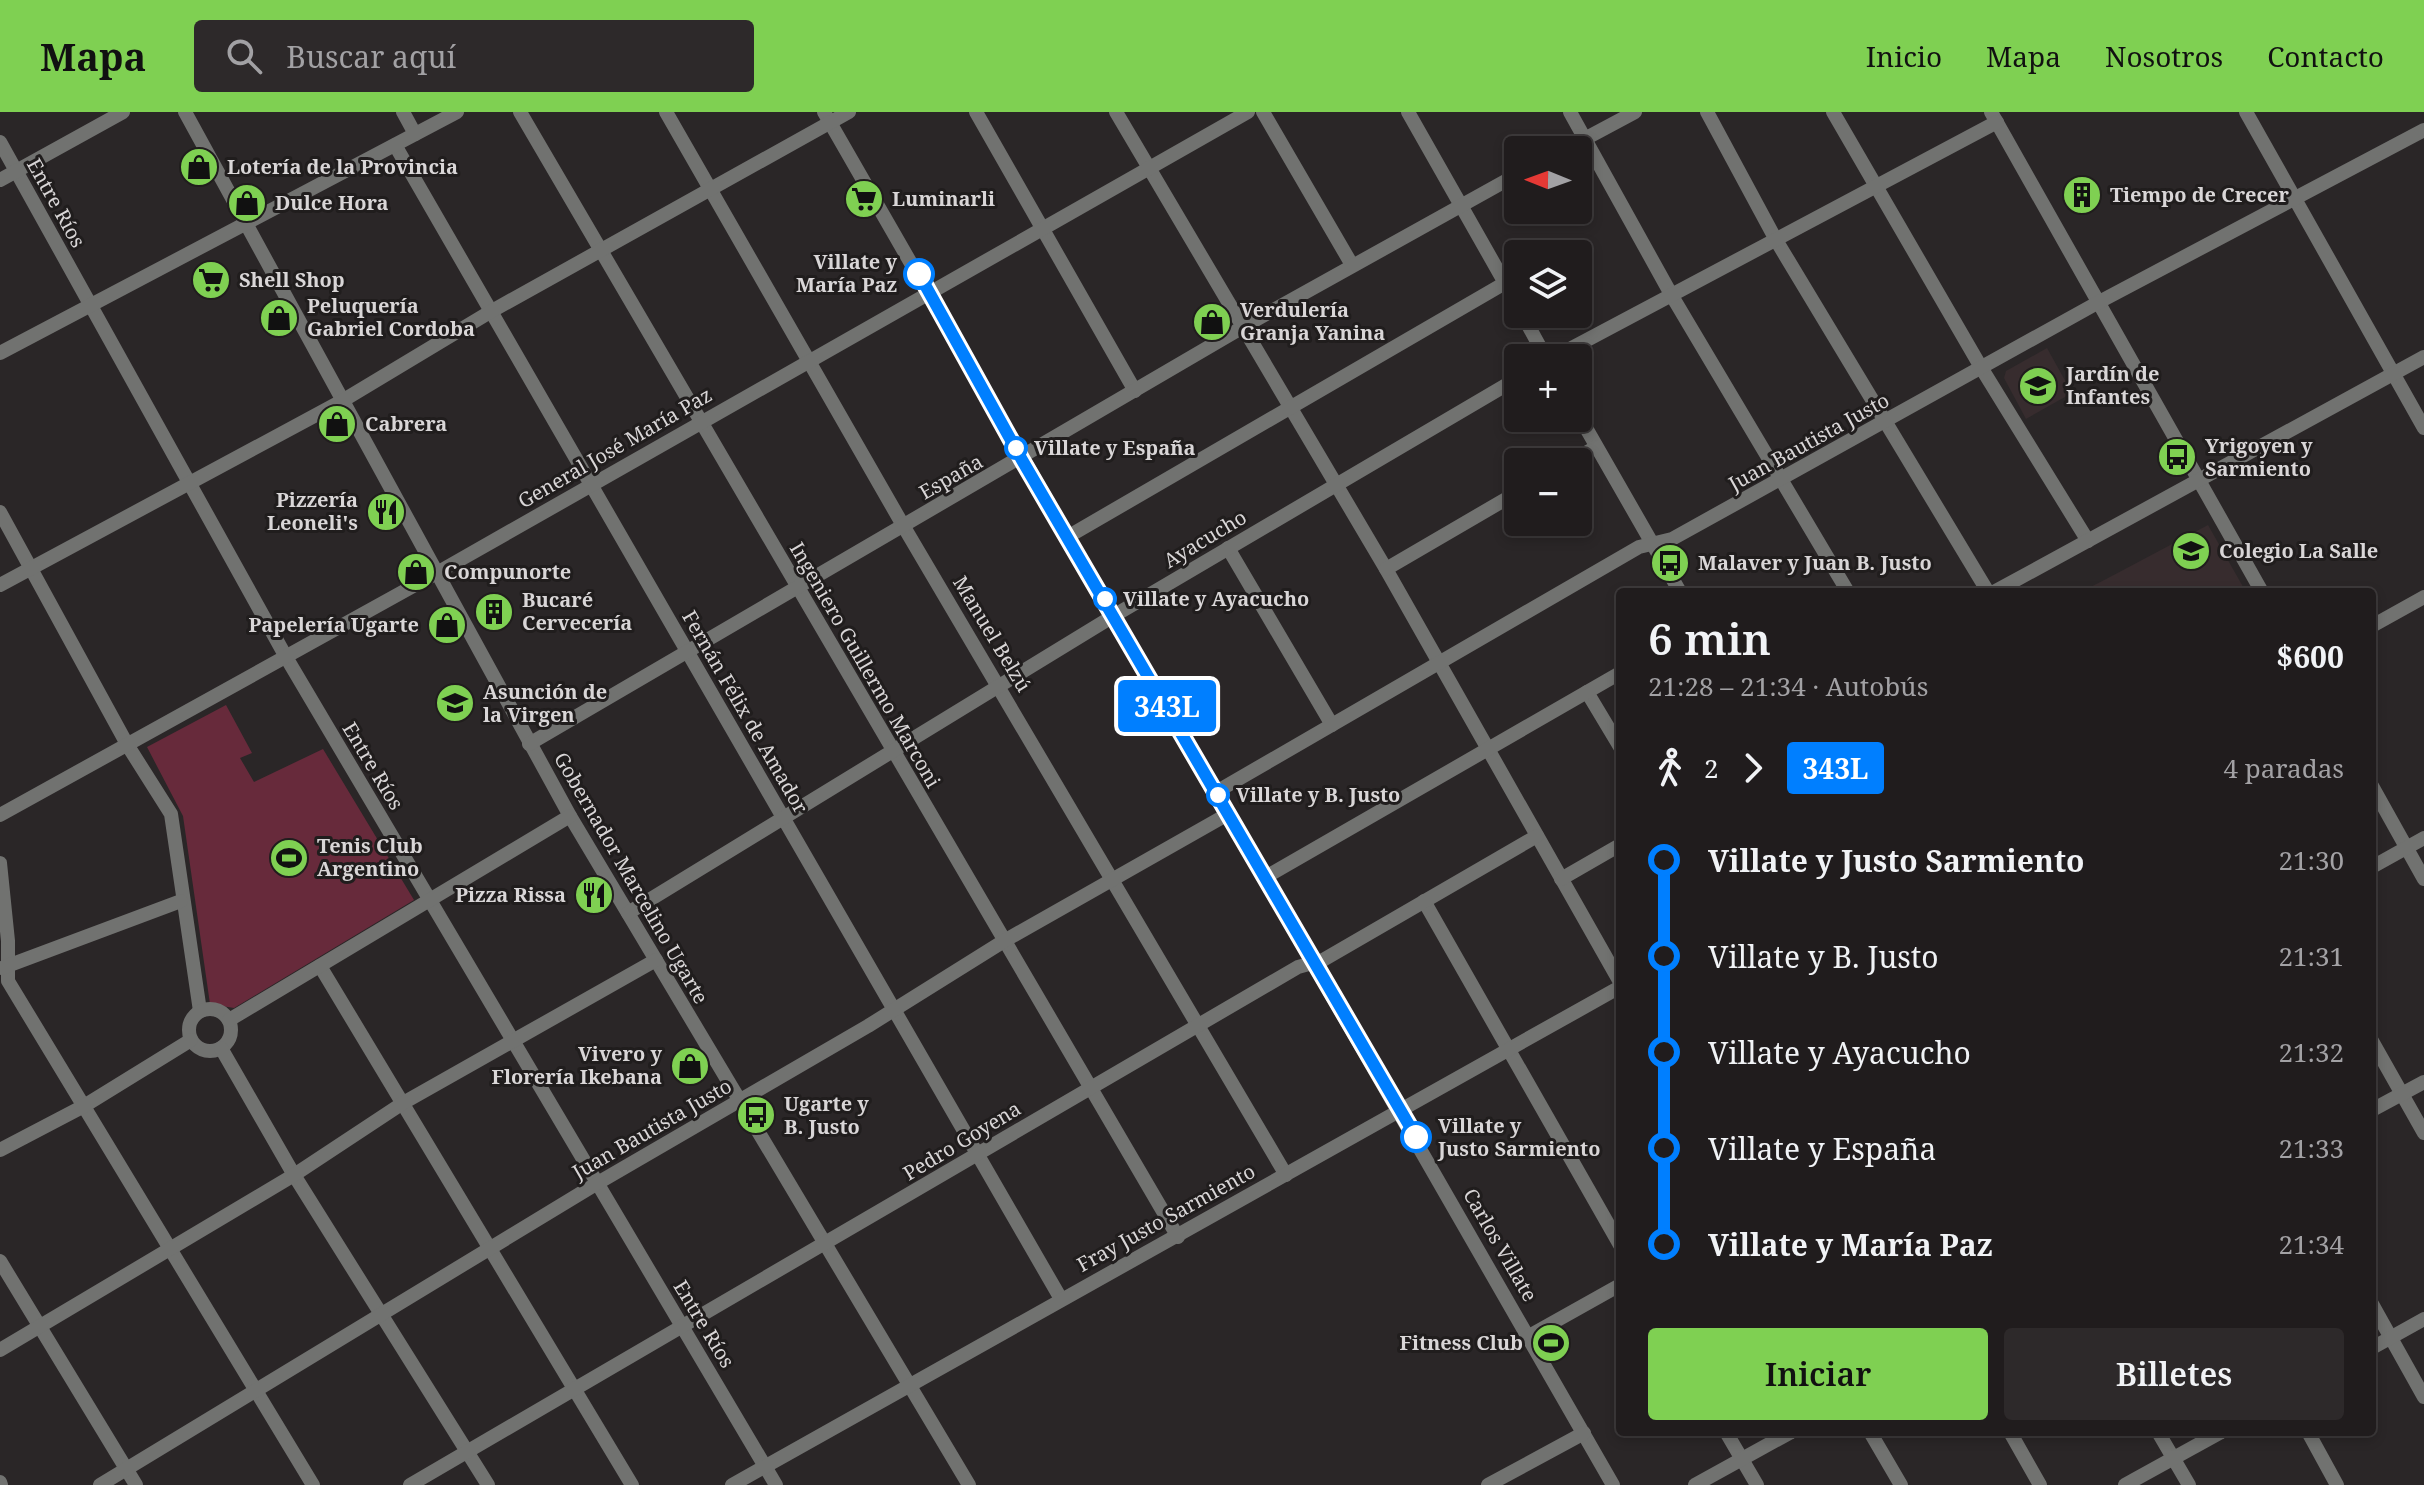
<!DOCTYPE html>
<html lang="es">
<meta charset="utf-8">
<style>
:root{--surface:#201c1d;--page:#2d292a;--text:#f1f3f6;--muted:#a2a1a4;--line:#3d3a3b;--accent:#7fd052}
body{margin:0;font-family:"Noto Serif",serif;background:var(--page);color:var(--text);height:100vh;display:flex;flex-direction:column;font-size:30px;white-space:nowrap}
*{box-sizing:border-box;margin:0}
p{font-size:26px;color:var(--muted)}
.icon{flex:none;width:44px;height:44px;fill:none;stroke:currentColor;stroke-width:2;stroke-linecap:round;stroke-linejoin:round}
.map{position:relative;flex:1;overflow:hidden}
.side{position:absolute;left:1616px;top:476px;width:760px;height:848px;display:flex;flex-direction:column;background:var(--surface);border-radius:8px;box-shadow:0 4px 12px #0003,0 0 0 2px var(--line)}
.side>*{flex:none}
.badge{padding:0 16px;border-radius:6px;font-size:28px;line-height:52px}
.needle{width:52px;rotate:271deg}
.tools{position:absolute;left:1504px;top:24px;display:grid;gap:16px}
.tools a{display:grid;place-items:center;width:88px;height:88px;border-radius:8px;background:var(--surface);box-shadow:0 4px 12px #0003,0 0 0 2px var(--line);font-size:40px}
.map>.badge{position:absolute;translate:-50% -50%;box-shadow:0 0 0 4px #fff}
.legs{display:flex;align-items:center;gap:12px;height:88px;padding:0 32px;font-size:26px}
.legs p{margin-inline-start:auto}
.summary{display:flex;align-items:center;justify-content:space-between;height:136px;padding:0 32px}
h1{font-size:44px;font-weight:600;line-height:60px}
.cta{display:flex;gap:16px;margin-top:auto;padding:16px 32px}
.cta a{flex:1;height:92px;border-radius:8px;background:var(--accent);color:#111;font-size:32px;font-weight:600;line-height:92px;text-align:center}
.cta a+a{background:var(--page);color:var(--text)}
ul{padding:0 32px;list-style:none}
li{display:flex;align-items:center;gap:28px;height:96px;font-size:30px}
li i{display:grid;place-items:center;width:12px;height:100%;margin:0 10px;background:currentColor}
li i::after{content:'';width:20px;height:20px;margin:-10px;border:6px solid;border-radius:50%;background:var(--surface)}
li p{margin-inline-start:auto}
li:first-child i{background:linear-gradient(#0000 50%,currentColor 0)}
li:last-child i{background:linear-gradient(currentColor 50%,#0000 0)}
header{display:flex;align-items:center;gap:48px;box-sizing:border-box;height:112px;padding:0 40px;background:var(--accent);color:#111}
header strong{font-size:38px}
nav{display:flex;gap:44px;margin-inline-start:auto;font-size:28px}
.search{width:560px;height:72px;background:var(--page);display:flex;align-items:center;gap:20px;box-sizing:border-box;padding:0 28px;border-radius:8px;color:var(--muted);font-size:30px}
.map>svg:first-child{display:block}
</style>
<header>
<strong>Mapa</strong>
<div class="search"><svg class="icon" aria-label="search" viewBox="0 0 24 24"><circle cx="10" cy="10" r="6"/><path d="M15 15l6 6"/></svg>Buscar aquí</div>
<nav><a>Inicio</a><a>Mapa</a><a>Nosotros</a><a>Contacto</a></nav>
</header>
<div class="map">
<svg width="2424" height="1373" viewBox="0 0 2424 1373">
<rect width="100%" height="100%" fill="#2a2627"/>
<g fill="#372c2e">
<polygon points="2047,236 2072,281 2026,307 2004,266 2006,259"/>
<polygon points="2208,413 2246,480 2081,480 2110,465"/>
</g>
<polygon fill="#672a3b" points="226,593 252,641 240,646 254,670 323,637 414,788 234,896 210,892 183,704 147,635"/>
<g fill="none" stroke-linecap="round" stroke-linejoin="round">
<g stroke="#717270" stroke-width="14">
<polyline points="185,0 570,704 969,1373"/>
<polyline points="403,0 415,22"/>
<polyline points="520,0 1178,1125"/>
<polyline points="666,0 904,415 1286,1063"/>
<polyline points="824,0 1613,1373"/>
<polyline points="976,0 1135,279"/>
<polyline points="1116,0 1386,457 1620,870"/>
<polyline points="1263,0 1352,153"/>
<polyline points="1408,0 1518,194"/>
<polyline points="1570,0 1672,184 1848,480"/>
<polyline points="1707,0 1776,128 1988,480"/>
<polyline points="1833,0 1982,257 2088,429"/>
<polyline points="1991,0 2262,480"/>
<polyline points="2246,0 2424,316"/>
<polyline points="0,30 286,545 776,1373"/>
<polyline points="395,33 1061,1187"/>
<polyline points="1564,38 1635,0"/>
<polyline points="0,68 123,0"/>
<polyline points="1522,202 1546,246"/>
<polyline points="0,241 457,0"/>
<polyline points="1553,246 1997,10"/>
<polyline points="1578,302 1680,480"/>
<polyline points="1570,350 1596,335"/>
<polyline points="0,400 128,634 171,702 200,899"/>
<polyline points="1069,424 1505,171"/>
<polyline points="1228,436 1332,613"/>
<polyline points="1386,457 1518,380"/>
<polyline points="0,473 342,289 490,200 849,0"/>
<polyline points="1994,480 2424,245"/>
<polyline points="2372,514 2424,485"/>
<polyline points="1587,580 1620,635"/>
<polyline points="529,632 1243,215 1518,62"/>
<polyline points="2372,674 2424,767"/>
<polyline points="1216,680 1639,435 1672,427 2099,190 2424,18"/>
<polyline points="0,703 435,462 1248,0"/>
<polyline points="0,751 8,829 8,869 313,1373"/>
<polyline points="2372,755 2424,726"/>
<polyline points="1264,766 1620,561"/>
<polyline points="1561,767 1620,733"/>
<polyline points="1424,789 1620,1133"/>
<polyline points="628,801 1115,503 1518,266"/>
<polyline points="320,854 632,1373"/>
<polyline points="2,856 181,789"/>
<circle cx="210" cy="918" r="21"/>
<polyline points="229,908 570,704"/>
<polyline points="2372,929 2424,1021"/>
<polyline points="221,936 294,1063 488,1373"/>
<polyline points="2372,998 2424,970"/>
<polyline points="0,1038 84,994 191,928"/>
<polyline points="0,1149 136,1373"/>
<polyline points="2372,1192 2424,1285"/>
<polyline points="1529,1224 1620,1173"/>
<polyline points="2372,1236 2424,1207"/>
<polyline points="0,1238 294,1063 403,991 656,848"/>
<polyline points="1726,1320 1757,1373"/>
<polyline points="1870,1320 1901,1373"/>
<polyline points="2010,1320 2040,1373"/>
<polyline points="2158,1320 2189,1373"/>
<polyline points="2308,1320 2337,1373"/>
<polyline points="0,1370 1,1373"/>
<polyline points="100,1373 596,1072 868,914 1004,829 1228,702"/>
<polyline points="410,1373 1298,855 1323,848 1537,724"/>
<polyline points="732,1373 1620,875"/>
<polyline points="1488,1373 1584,1321"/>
<polyline points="1695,1373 1791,1320"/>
<polyline points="2125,1373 2221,1320"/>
</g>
</g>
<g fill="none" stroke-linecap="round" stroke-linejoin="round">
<defs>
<polyline id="line-1" points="919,162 1022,348 1416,1025"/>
</defs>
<use href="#line-1" stroke="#fff" stroke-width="18"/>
<use href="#line-1" stroke="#007fff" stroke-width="12"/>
</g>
<defs>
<symbol id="shop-disc" viewBox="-11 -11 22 22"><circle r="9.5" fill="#7fd052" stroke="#201d1d"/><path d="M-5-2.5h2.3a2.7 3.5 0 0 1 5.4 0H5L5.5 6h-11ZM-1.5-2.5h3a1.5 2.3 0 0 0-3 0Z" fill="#111"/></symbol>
<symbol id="building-disc" viewBox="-11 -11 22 22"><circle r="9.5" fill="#7fd052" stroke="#201d1d"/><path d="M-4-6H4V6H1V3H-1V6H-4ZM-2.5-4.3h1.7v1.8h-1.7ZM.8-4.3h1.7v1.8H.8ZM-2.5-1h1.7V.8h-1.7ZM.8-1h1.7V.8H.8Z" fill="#111"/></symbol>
<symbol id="supermarket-disc" viewBox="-11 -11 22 22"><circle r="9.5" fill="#7fd052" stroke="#201d1d"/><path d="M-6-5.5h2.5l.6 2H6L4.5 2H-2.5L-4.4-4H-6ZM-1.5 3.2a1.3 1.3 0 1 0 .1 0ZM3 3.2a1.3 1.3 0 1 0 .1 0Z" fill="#111"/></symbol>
<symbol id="school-disc" viewBox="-11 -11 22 22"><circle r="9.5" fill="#7fd052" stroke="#201d1d"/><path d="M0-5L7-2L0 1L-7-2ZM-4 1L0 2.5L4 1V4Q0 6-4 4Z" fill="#111"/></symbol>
<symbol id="bus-disc" viewBox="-11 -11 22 22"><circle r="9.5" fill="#7fd052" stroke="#201d1d"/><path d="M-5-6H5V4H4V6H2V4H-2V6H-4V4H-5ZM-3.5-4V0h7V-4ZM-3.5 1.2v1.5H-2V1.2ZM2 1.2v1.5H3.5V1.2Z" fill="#111"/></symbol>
<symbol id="restaurant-disc" viewBox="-11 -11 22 22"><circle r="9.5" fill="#7fd052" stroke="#201d1d"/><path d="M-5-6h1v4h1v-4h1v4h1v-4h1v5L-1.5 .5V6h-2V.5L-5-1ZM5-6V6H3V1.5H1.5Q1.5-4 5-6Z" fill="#111"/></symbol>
<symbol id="stadium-disc" viewBox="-11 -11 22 22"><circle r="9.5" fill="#7fd052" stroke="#201d1d"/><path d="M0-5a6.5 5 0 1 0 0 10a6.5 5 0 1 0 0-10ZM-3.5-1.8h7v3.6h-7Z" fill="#111"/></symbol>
</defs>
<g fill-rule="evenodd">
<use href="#shop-disc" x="177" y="33" width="44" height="44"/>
<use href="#building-disc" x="2060" y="61" width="44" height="44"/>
<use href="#supermarket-disc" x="842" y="65" width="44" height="44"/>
<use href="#shop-disc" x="225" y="69" width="44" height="44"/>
<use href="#supermarket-disc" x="189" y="146" width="44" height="44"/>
<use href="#shop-disc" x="257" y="184" width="44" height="44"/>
<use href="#shop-disc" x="1190" y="188" width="44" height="44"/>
<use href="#school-disc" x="2016" y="252" width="44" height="44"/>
<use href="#shop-disc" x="315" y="290" width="44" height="44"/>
<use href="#bus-disc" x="2155" y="323" width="44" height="44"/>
<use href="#restaurant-disc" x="364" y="378" width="44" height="44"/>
<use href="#school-disc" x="2169" y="417" width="44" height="44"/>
<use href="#bus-disc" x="1648" y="429" width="44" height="44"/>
<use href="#shop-disc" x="394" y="438" width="44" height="44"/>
<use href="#building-disc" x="472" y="478" width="44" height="44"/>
<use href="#shop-disc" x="425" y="491" width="44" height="44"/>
<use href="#school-disc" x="433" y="569" width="44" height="44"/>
<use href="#stadium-disc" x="267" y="724" width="44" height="44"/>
<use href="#restaurant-disc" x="572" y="761" width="44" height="44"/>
<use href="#shop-disc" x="668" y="932" width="44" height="44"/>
<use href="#bus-disc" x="734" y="981" width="44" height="44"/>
<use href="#stadium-disc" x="1529" y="1209" width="44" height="44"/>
</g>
<g fill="#fff" stroke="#007fff" stroke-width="4">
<circle cx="919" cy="162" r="14"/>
<circle cx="1016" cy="336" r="10"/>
<circle cx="1105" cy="487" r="10"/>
<circle cx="1218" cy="683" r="10"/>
<circle cx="1416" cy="1025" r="14"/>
</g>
<g text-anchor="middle" stroke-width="6" stroke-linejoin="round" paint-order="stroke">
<g font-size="20" font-weight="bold" fill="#d9d6d7" stroke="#201d1d" text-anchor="start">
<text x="227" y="62">Lotería de la Provincia</text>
<text x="2110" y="90">Tiempo de Crecer</text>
<text x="892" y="94">Luminarli</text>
<text x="275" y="98">Dulce Hora</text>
<text x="239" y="175">Shell Shop</text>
<text x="307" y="201">Peluquería<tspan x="307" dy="23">Gabriel Cordoba</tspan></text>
<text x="1240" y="205">Verdulería<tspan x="1240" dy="23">Granja Yanina</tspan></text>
<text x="2066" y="269">Jardín de<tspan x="2066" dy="23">Infantes</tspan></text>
<text x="365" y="319">Cabrera</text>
<text x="2205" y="341">Yrigoyen y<tspan x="2205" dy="23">Sarmiento</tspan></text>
<text x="358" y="395" text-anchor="end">Pizzería<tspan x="358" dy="23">Leoneli's</tspan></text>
<text x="2219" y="446">Colegio La Salle</text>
<text x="1698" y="458">Malaver y Juan B. Justo</text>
<text x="444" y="467">Compunorte</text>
<text x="522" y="495">Bucaré<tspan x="522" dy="23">Cervecería</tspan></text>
<text x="419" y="520" text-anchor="end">Papelería Ugarte</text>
<text x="483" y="587">Asunción de<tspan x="483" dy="23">la Virgen</tspan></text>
<text x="317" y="741">Tenis Club<tspan x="317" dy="23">Argentino</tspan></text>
<text x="566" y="790" text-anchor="end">Pizza Rissa</text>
<text x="662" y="949" text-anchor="end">Vivero y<tspan x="662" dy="23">Florería Ikebana</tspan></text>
<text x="784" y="999">Ugarte y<tspan x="784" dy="23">B. Justo</tspan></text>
<text x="1523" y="1238" text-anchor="end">Fitness Club</text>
</g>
<g font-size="20" fill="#d9d6d7" stroke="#201d1d">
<text transform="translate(56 91) rotate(61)" y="7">Entre Ríos</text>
<text transform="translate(1809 330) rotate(-29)" y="7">Juan Bautista Justo</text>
<text transform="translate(615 336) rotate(-30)" y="7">General José María Paz</text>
<text transform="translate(951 365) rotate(-30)" y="7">España</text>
<text transform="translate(1205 427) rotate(-31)" y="7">Ayacucho</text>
<text transform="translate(992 522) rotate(59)" y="7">Manuel Belzú</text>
<text transform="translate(865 553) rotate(60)" y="7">Ingeniero Guillermo Marconi</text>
<text transform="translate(745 600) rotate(60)" y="7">Fernán Félix de Amador</text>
<text transform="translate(373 654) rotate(59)" y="7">Entre Ríos</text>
<text transform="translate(631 766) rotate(60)" y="7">Gobernador Marcelino Ugarte</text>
<text transform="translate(652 1017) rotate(-30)" y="7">Juan Bautista Justo</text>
<text transform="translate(962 1029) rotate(-31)" y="7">Pedro Goyena</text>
<text transform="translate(1166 1106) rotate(-29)" y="7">Fray Justo Sarmiento</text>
<text transform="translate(1500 1133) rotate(60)" y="7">Carlos Villate</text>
<text transform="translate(704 1212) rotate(59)" y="7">Entre Ríos</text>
</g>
<g font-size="20" font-weight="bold" fill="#d9d6d7" stroke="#201d1d" text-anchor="start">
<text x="897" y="157" text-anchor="end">Villate y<tspan x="897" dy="23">María Paz</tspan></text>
<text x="1034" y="343">Villate y España</text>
<text x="1123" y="494">Villate y Ayacucho</text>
<text x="1236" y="690">Villate y B. Justo</text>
<text x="1438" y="1021">Villate y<tspan x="1438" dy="23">Justo Sarmiento</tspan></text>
</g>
</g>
</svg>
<div class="tools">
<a><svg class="needle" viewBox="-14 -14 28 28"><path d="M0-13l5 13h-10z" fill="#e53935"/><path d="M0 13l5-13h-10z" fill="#a2a1a4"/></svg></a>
<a><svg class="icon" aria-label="layers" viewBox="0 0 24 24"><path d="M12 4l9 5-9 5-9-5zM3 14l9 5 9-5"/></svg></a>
<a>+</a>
<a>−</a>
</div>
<b class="badge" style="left:1167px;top:594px;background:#007fff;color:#fff">343L</b>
<section class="side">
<div class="summary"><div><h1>6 min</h1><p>21:28 – 21:34 · Autobús</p></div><b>$600</b></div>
<div class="legs"><svg class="icon" aria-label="walk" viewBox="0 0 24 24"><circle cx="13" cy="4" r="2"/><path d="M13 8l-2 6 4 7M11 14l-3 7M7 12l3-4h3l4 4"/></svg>2<svg class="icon" aria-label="forward" viewBox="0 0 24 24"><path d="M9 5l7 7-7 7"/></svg><b class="badge" style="background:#007fff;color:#fff">343L</b><p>4 paradas</p></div>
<ul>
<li><i style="color:#007fff"></i><b>Villate y Justo Sarmiento</b><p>21:30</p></li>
<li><i style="color:#007fff"></i><span>Villate y B. Justo</span><p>21:31</p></li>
<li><i style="color:#007fff"></i><span>Villate y Ayacucho</span><p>21:32</p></li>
<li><i style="color:#007fff"></i><span>Villate y España</span><p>21:33</p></li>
<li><i style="color:#007fff"></i><b>Villate y María Paz</b><p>21:34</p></li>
</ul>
<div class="cta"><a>Iniciar</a><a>Billetes</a></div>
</section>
</div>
